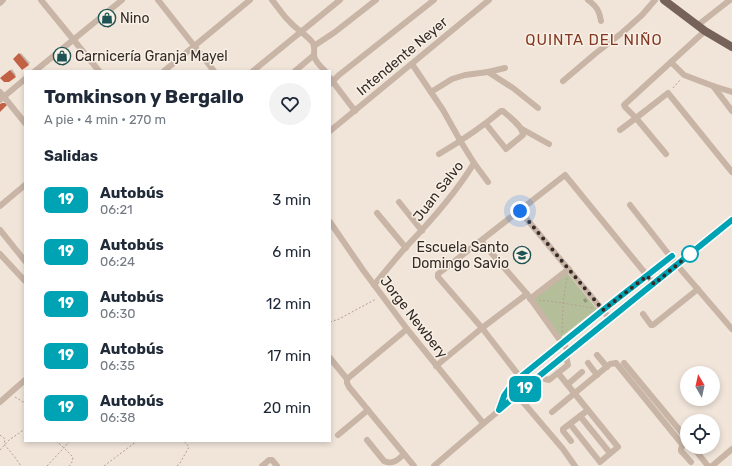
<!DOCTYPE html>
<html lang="es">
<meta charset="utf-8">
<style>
:root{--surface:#fff;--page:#f2f2f3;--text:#1f2937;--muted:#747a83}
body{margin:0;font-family:Rubik,sans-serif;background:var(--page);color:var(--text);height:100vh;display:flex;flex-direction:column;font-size:15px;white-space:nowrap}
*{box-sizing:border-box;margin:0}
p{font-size:13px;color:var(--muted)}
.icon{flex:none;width:22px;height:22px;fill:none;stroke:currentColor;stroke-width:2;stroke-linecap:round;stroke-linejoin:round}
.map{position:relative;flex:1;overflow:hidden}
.sheet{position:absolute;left:24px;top:70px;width:307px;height:372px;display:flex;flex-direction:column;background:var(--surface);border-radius:0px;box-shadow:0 2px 6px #0003}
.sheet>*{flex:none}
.badge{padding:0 8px;border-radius:6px;font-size:14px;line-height:26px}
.needle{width:26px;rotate:351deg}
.buttons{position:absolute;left:680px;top:366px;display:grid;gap:8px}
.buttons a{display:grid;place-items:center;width:40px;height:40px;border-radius:50%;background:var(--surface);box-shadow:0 2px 6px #0003;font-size:20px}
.you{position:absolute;width:20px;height:20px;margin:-10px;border:3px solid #fff;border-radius:50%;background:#1a73e8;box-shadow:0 0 0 6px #1a73e833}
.map>.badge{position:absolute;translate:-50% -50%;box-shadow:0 0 0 2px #fff}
h2{padding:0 20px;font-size:15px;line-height:36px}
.round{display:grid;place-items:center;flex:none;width:42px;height:42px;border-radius:21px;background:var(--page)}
.overview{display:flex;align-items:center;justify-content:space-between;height:68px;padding:0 20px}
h1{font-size:19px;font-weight:700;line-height:30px}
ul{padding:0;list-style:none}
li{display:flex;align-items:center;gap:12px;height:52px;padding:0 20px}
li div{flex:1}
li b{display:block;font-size:15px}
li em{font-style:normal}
li .badge{min-width:44px;font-weight:700;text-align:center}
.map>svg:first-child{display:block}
</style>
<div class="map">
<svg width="732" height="466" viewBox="0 0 732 466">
<rect width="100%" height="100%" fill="#f1e5da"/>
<polygon fill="#b4bf9a" points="564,269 597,309 561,337 529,297"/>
<g fill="#0003">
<polygon points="111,15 116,21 108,27 104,21"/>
<polygon points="21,53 30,63 23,69 14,59"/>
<polygon points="12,69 16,75 8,81 2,78"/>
<polygon points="585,298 588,301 585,303 583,300"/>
</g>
<g fill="#c36145">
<polygon points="109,15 115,23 108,28 102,21"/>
<polygon points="64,52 70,60 63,66 56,58"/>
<polygon points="19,53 29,65 22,70 13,59"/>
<polygon points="10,70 16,77 9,82 4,82 0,78"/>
<polygon points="2,103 5,103 7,105 0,112 0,104"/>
</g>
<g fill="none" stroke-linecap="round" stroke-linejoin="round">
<g stroke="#b49f90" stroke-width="1" stroke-dasharray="2 2" stroke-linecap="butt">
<polyline points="673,88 680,80"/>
<polyline points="539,300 563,303 593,308"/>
<polyline points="330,322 339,319 376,299"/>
<polyline points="562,332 563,303 567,278"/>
<polyline points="15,397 25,403"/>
<polyline points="0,435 5,439 4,444 14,456 21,466"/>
<polyline points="56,441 63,447 73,457 72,462 69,466"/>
<polyline points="0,450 9,440 25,429"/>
<polyline points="47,466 70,441"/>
<polyline points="104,466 137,441"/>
<polyline points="177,466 180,463 189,447 184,441"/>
</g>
<g stroke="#c8b5a6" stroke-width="6">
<polyline points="41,0 99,71"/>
<polyline points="158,0 214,71"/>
<path d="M272 0C278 7 283 16 290 22 297 30 306 34 313 43 315 48 314 51 314 56 315 61 321 67 325 71"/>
<path d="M588 0C597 7 599 10 601 21"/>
<polyline points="0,3 3,0"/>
<polyline points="698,25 730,0"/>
<polyline points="705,31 671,62 684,75 713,86 732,92"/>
<polyline points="314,46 335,32 376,0"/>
<polyline points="35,71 122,0"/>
<polyline points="164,71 250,0"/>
<polyline points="253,71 340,0"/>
<polyline points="295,71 314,55"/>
<polyline points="488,72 513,88 538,108"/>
<polyline points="330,78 355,111"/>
<polyline points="563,81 596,53 623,32 642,15 655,0"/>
<polyline points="330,84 339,75 434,0"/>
<polyline points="713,86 732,111"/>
<polyline points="0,92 25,123"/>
<polyline points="431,92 452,79 465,75 488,72 505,68"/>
<polyline points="0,100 25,79"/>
<polyline points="522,129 549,144"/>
<polyline points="620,130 636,118 668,93 732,172"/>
<polyline points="330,131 489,0"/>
<path d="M439 154C461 141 482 127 501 111H503C509 117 523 126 523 135L506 149 486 124"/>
<polyline points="666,154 636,118 625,107 624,105 671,62"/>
<polyline points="474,163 488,182"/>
<polyline points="399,202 422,231"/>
<polyline points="630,205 677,265 732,329"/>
<polyline points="0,206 25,185"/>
<polyline points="520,211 610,319"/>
<polyline points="377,213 406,248"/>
<polyline points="330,222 363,270 407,329 483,423"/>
<polyline points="0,230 25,261"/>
<polyline points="481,241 527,294 562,343 570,352"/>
<polyline points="0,254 25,281"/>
<path d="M374 285C385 272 395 259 406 247 430 222 456 193 474 163L461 142 443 110 412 64"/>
<polyline points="530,299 569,269"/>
<polyline points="643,314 651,325 653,325 698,289"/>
<polyline points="407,329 347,379 347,383 349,387 414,466"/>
<polyline points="597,355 607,367"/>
<polyline points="330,358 347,379"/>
<polyline points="588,363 597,375"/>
<polyline points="624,363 687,439"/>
<polyline points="436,366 482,328 527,294"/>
<polyline points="558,373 618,447 600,462 570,424"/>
<polyline points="538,377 549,380 568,365 566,355"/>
<polyline points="568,384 582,372"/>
<polyline points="527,386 482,328 438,277 438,274 565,175 654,284"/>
<polyline points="517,395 563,449 575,466"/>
<polyline points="0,402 25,380"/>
<polyline points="500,409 504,395 513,383 672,256"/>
<polyline points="552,412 610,364 616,363 682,444 682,447 681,449 681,451 691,462"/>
<polyline points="580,416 610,453"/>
<polyline points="338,435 368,410"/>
<path d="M367 440 384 461C392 465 398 460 404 454"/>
<polyline points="571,441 563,431 563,429 588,410"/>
<polyline points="693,447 708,466"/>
<polyline points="262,466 269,460 272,460 277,466"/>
<path d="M434 466C531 381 632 302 732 220"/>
<polyline points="712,466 732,449"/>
</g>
<polyline stroke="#766258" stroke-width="8" points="664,0 705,31 732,47"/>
</g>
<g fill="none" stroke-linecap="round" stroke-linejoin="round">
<defs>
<polyline id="line" points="672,256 603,310 513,383 504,396 499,410 538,377 732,220"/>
</defs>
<use href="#line" stroke="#fff" stroke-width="9"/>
<use href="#line" stroke="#00a3b4" stroke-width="6"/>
<polyline stroke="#352b27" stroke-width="4" stroke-dasharray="0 7.2" points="520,211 603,310 647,276 654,284 690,254"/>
</g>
<defs>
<symbol id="shop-ring" viewBox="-11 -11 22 22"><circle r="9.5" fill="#f9f0e6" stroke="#1e5355" stroke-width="1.5"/><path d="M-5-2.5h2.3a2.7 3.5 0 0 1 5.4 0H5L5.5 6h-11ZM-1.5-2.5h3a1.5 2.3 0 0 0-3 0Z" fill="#1e5355"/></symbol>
<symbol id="school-ring" viewBox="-11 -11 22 22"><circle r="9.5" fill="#f9f0e6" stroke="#1e5355" stroke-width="1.5"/><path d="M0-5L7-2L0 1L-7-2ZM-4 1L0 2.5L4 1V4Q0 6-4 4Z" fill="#1e5355"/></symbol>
</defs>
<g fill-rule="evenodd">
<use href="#shop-ring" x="97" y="8" width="20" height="20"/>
<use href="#shop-ring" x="52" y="46" width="20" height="20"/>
<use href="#school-ring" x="512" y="245" width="20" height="20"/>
</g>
<circle fill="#fff" stroke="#00a3b4" stroke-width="2" cx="690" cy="254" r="8"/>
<g text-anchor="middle" stroke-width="3" stroke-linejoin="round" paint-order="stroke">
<g font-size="14" fill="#352b27" stroke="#f9f0e6" text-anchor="start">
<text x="120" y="23">Nino</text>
<text x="75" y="61">Carnicería Granja Mayel</text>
<text x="509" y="252" text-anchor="end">Escuela Santo<tspan x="509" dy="16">Domingo Savio</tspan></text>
</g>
<g font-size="14" fill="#352b27" stroke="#f9f0e6">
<text transform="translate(402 56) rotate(-40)" y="5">Intendente Neyer</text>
<text transform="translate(438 191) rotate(-52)" y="5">Juan Salvo</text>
<text transform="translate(414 317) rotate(52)" y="5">Jorge Newbery</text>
</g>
<g font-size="15" letter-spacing="1" fill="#823722" stroke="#f9f0e6">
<text x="594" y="45">QUINTA DEL NIÑO</text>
</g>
</g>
</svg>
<div class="buttons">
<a><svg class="needle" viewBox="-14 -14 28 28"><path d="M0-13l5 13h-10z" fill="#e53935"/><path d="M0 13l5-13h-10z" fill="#747a83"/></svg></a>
<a><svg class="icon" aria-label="locate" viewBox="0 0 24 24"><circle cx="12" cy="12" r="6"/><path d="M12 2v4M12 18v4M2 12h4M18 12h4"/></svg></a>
</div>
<div class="you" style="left:520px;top:211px"></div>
<b class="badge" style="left:525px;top:389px;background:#00a3b4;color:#fff">19</b>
<section class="sheet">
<div class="overview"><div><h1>Tomkinson y Bergallo</h1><p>A pie · 4 min · 270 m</p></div><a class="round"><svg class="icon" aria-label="heart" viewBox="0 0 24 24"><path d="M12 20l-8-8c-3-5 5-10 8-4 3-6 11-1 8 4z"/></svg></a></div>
<h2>Salidas</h2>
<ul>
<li><span class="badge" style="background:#00a3b4;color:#fff">19</span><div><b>Autobús</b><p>06:21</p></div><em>3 min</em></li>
<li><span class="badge" style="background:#00a3b4;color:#fff">19</span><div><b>Autobús</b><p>06:24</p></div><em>6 min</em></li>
<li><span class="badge" style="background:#00a3b4;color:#fff">19</span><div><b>Autobús</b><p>06:30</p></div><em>12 min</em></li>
<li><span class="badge" style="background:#00a3b4;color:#fff">19</span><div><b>Autobús</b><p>06:35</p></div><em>17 min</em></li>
<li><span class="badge" style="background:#00a3b4;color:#fff">19</span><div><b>Autobús</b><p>06:38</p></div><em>20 min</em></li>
</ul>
</section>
</div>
